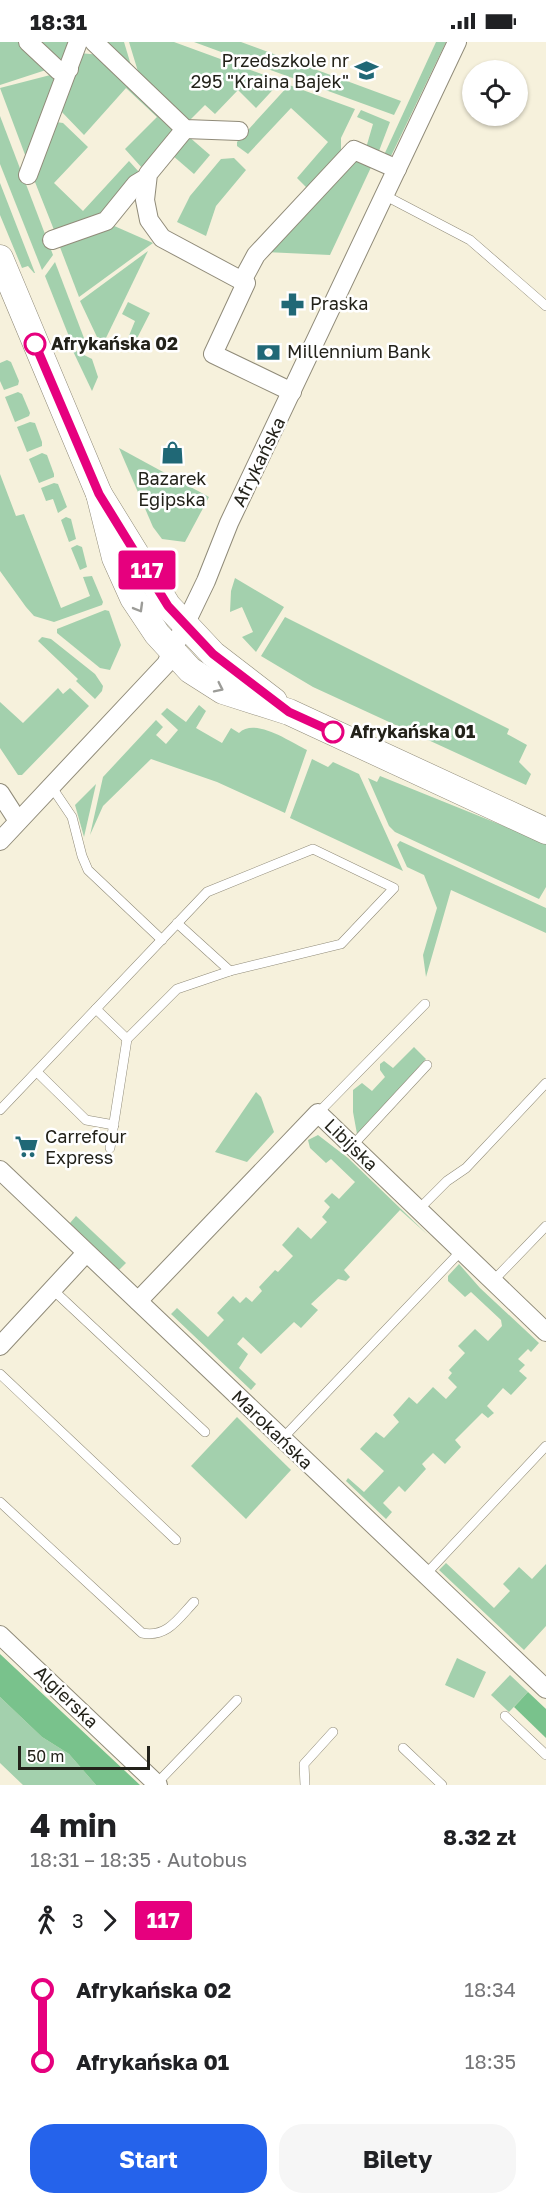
<!DOCTYPE html>
<html lang="pl">
<meta charset="utf-8">
<style>
:root{--surface:#fff;--page:#f6f6f6;--text:#202124;--muted:#757577;--accent:#2563eb}
body{margin:0;font-family:"Golos Text",sans-serif;background:var(--page);color:var(--text);height:100vh;display:flex;flex-direction:column;font-size:22px;white-space:nowrap}
*{box-sizing:border-box;margin:0}
p{font-size:20px;color:var(--muted)}
.icon{flex:none;width:33px;height:33px;fill:none;stroke:currentColor;stroke-width:2;stroke-linecap:round;stroke-linejoin:round}
.map{position:relative;height:1743px;overflow:hidden}
.sheet{display:flex;flex-direction:column;background:var(--surface);flex:1}
.sheet>*{flex:none}
.badge{padding:0 12px;border-radius:4px;font-size:21px;line-height:39px}
.buttons{position:absolute;left:462px;top:18px;display:grid;gap:12px}
.buttons a{display:grid;place-items:center;width:66px;height:66px;border-radius:50%;background:var(--surface);box-shadow:0 2px 4px #0004;font-size:30px}
.scale{position:absolute;left:18px;bottom:15px;width:132px;box-sizing:border-box;padding-left:6px;border:3px solid #23221a;border-top:0;font-size:16px;line-height:21px;white-space:nowrap;color:#23221a;-webkit-text-stroke:4px #fff;paint-order:stroke}
.map>.badge{position:absolute;translate:-50% -50%;box-shadow:0 0 0 3px #fff}
.legs{display:flex;align-items:center;gap:9px;height:66px;padding:0 30px;font-size:20px}
.legs p{margin-inline-start:auto}
.summary{display:flex;align-items:center;justify-content:space-between;height:102px;padding:0 30px}
h1{font-size:33px;font-weight:700;line-height:45px}
.button{display:flex;gap:12px;margin-top:auto;padding:12px 30px}
.button a{flex:1;height:69px;border-radius:24px;background:var(--accent);color:#fff;font-size:24px;font-weight:700;line-height:69px;text-align:center}
.button a+a{background:var(--page);color:var(--text)}
ul{padding:0 30px;list-style:none}
li{display:flex;align-items:center;gap:21px;height:72px;font-size:22px}
li i{display:grid;place-items:center;width:9px;height:100%;margin:0 8px;background:currentColor}
li i::after{content:'';width:15px;height:15px;margin:-8px;border:4px solid;border-radius:50%;background:var(--surface)}
li p{margin-inline-start:auto}
li:first-child i{background:linear-gradient(#0000 50%,currentColor 0)}
li:last-child i{background:linear-gradient(currentColor 50%,#0000 0)}
.status{display:flex;justify-content:space-between;align-items:center;height:42px;padding:0 30px;background:var(--surface);direction:ltr}
.status svg{height:16px;fill:currentColor}
.map>svg:first-child{display:block}
</style>
<div class="status"><b>18:31</b><svg viewBox="0 0 49 12"><path d="M0 12V9h3v3zM5 12V6h3v6zM10 12V3h3v9zM15 12V0h3v12zM26 1h20v11H26zM47 4h2v5h-2z"/></svg></div>
<div class="map">
<svg width="546" height="1743" viewBox="0 0 546 1743">
<rect width="100%" height="100%" fill="#f6f1dc"/>
<g fill="#a3d0ad">
<polygon points="0,0 21,0 49,27 0,43"/>
<path d="M35 0H72L67 15C54 22 45 8 35 0Z"/>
<polygon points="101,0 124,0 133,30"/>
<polygon points="129,0 174,0 281,39 256,66 238,48 215,72 205,63 186,82 140,36"/>
<polygon points="194,0 241,0 401,59 394,73"/>
<polygon points="436,0 446,0 391,114 388,115 384,113"/>
<polygon points="79,11 101,13 165,74 173,89 143,127 125,107 157,75 126,46 84,93 59,67"/>
<polygon points="62,30 27,118 0,46"/>
<polygon points="289,43 355,67 341,96 341,116 310,149 297,136 328,100 291,66 248,112 237,104 237,100"/>
<polygon points="361,68 390,80 379,109 366,106 373,82 357,75"/>
<polygon points="0,74 53,213 42,228 0,122"/>
<polygon points="56,80 63,81 88,105 54,141 83,169 129,119 139,130 101,178 56,193 33,135"/>
<polygon points="188,94 210,113 194,132 172,113"/>
<polygon points="353,115 373,121 330,213 265,210"/>
<polygon points="234,116 246,128 216,164 206,194 177,180 190,154 221,117"/>
<polygon points="0,141 35,231 34,231 28,224 22,226 0,173"/>
<polygon points="112,183 153,201 79,255 58,200"/>
<polygon points="148,209 105,298 97,295 80,259"/>
<polygon points="55,220 87,304 70,297 45,234"/>
<polygon points="128,260 150,271 130,310 124,306 135,279 122,272"/>
<polygon points="72,307 92,317 98,335 92,349"/>
<polygon points="7,318 11,320 19,339 18,343 4,348 0,339 0,321"/>
<polygon points="18,350 22,352 30,371 29,374 15,380 5,355"/>
<polygon points="30,380 35,381 42,400 42,404 27,410 17,385"/>
<polygon points="119,406 209,455 185,500 162,497 153,485"/>
<polygon points="42,411 47,413 54,432 54,435 39,441 29,417"/>
<polygon points="0,432 16,474 24,472 61,566 90,554 83,535 92,534 103,560 102,563 54,580 34,574 26,565 0,529"/>
<polygon points="54,441 58,442 67,465 58,471 53,457 46,459 41,446"/>
<polygon points="66,475 71,477 76,497 69,500 61,478"/>
<polygon points="77,503 82,505 87,525 80,528 71,506"/>
<polygon points="235,536 284,565 256,610 242,595 253,590 242,565 230,570 231,549"/>
<polygon points="105,568 109,569 121,603 110,628 100,626 57,591 57,587"/>
<polygon points="285,575 509,687 507,692 527,703 519,720 531,732 526,743 313,645 261,614"/>
<polygon points="42,595 51,597 95,632 103,644 102,649 95,657 76,639 78,637 38,599"/>
<polygon points="58,646 63,652 70,646 89,664 22,733 18,733 0,706 0,660 23,681"/>
<path d="M199 663 206 669 196 686 222 701 231 686 239 691C255 675 290 700 307 708L285 771 217 740 151 717 103 764 90 793 103 735 156 678 163 685 156 693 166 702 178 688 161 672 167 666 186 680Z"/>
<polygon points="312,717 328,725 333,720 359,732 403,829 290,776"/>
<polygon points="380,734 546,801 546,845 539,857 395,790 389,784 368,736 377,740"/>
<polygon points="96,742 84,795 75,763"/>
<polygon points="400,799 546,866 546,891 451,848 426,935 423,913 437,866 424,833 407,825 397,803"/>
<polygon points="414,1005 426,1017 357,1092 353,1070 353,1048 362,1041 372,1049 385,1035 380,1028 380,1022 384,1019 393,1026"/>
<polygon points="256,1050 261,1055 274,1090 247,1120 215,1110"/>
<polygon points="318,1093 348,1116 428,1193 400,1168 344,1228 350,1235 346,1239 338,1237 311,1262 318,1268 301,1286 294,1280 261,1312 243,1295 237,1302 248,1312 239,1326 256,1342 251,1348 171,1272 177,1266 208,1295 224,1278 217,1271 233,1254 240,1261 246,1255 252,1260 262,1249 259,1245 275,1228 278,1230 293,1214 282,1203 298,1185 311,1197 327,1180 322,1175 330,1165 324,1159 332,1151 339,1157 355,1140 331,1117 326,1121 310,1106 308,1098"/>
<polygon points="76,1174 126,1221 119,1228 70,1181"/>
<polygon points="459,1222 480,1246 539,1301 531,1310 528,1307 518,1317 525,1323 519,1329 527,1336 511,1353 503,1346 487,1364 494,1371 488,1376 482,1371 455,1398 461,1405 445,1422 433,1411 422,1422 426,1427 405,1450 399,1444 383,1461 392,1470 386,1477 346,1439 348,1436 364,1450 384,1429 360,1407 376,1390 384,1396 399,1380 393,1373 409,1355 417,1362 433,1345 446,1357 457,1345 448,1336 452,1331 449,1328 465,1311 458,1304 475,1287 488,1299 502,1284 501,1278 471,1250 465,1255 448,1239 448,1234"/>
<polygon points="237,1375 291,1428 246,1477 191,1424"/>
<polygon points="446,1521 494,1566 510,1549 503,1542 519,1525 532,1537 546,1522 546,1584 524,1608 439,1528"/>
<polygon points="457,1616 486,1630 474,1656 445,1643"/>
<polygon points="510,1633 528,1650 509,1670 491,1653"/>
<polygon points="0,1655 42,1695 69,1712 96,1743 23,1743 0,1721"/>
</g>
<g fill="#79c28c">
<polygon points="0,1612 140,1743 96,1743 69,1712 42,1695 0,1655"/>
<polygon points="528,1650 546,1667 546,1696 514,1665"/>
</g>
<g fill="none" stroke-linecap="round" stroke-linejoin="round">
<defs>
<g id="lane">
<polyline points="384,153 470,198 546,264"/>
<polyline points="51,744 72,775 82,814 88,828 162,898"/>
<polyline points="177,881 230,929"/>
<polyline points="96,967 127,997"/>
<polyline points="37,1030 86,1078 114,1083"/>
<polyline points="0,1068 207,850 313,807 394,846 341,902 230,929 177,947 127,997 110,1106"/>
<polyline points="318,1071 425,962"/>
<polyline points="352,1104 427,1023"/>
<polyline points="418,1168 447,1139 466,1126 546,1041"/>
<polyline points="493,1239 546,1184"/>
<polyline points="52,1247 205,1390"/>
<polyline points="0,1332 176,1498"/>
<polyline points="282,1397 461,1209"/>
<path d="M0 1460 142 1591C167 1596 178 1577 194 1560"/>
<polyline points="425,1533 546,1404"/>
<polyline points="505,1674 546,1713"/>
<polyline points="403,1706 442,1743"/>
<polyline points="157,1741 237,1658"/>
<polyline points="305,1743 304,1722 333,1690"/>
</g>
<g id="street">
<polyline points="28,0 59,29 69,27"/>
<polyline points="94,0 185,87 239,89"/>
<polyline points="185,87 148,132 145,158 149,178 162,196 246,241 213,312 292,350"/>
<polyline points="28,133 78,0"/>
<polyline points="52,198 106,179 136,142 146,136"/>
<polyline points="242,239 256,213 354,108 397,127"/>
<polyline points="0,751 18,779"/>
<polyline points="0,799 166,622 206,539 229,481 457,0"/>
<polyline points="0,1128 546,1647"/>
<polyline points="138,1259 318,1071 546,1290"/>
<polyline points="0,1304 86,1211"/>
<polyline points="0,1593 158,1743"/>
</g>
<g id="secondary">
<polyline points="0,216 99,452 168,564 213,612 274,659"/>
<polyline points="99,452 115,516 133,556 157,592 190,628 223,649 289,670 546,789"/>
</g>
</defs>
<use href="#lane" stroke="#908b79" stroke-width="10"/>
<use href="#street" stroke="#908b79" stroke-width="20"/>
<use href="#secondary" stroke="#908b79" stroke-width="27"/>
<use href="#lane" stroke="#fff" stroke-width="9"/>
<use href="#street" stroke="#fff" stroke-width="18"/>
<use href="#secondary" stroke="#fff" stroke-width="26"/>
</g>
<defs><path id="oneway-chevron" d="M-2-3.5L2.5 0L-2 3.5" fill="none" stroke-width="1.6" stroke-linecap="round" stroke-linejoin="round" transform="scale(1.5)"/></defs>
<g stroke="#9c9c98">
<use href="#oneway-chevron" transform="translate(139 566) rotate(60)"/>
<use href="#oneway-chevron" transform="translate(219 646) rotate(26)"/>
</g>
<g fill="none" stroke-linecap="round" stroke-linejoin="round">
<defs>
<polyline id="line-1" points="35,302 99,452 168,564 213,612 289,670 333,690"/>
</defs>
<use href="#line-1" stroke="#fff" stroke-width="14"/>
<use href="#line-1" stroke="#e6007e" stroke-width="9"/>
</g>
<defs>
<symbol id="school-bare" viewBox="-9 -9 18 18"><path d="M0-5L7-2L0 1L-7-2ZM-4 1L0 2.5L4 1V4Q0 6-4 4Z" fill="#206876" stroke="#fff" stroke-width="2.5" paint-order="stroke"/></symbol>
<symbol id="pharmacy-bare" viewBox="-9 -9 18 18"><path d="M-2-6h4v4h4v4h-4v4h-4v-4h-4v-4h4Z" fill="#206876" stroke="#fff" stroke-width="2.5" paint-order="stroke"/></symbol>
<symbol id="bank-bare" viewBox="-9 -9 18 18"><path d="M-6-4H6V4H-6ZM0-2.3a2.3 2.3 0 1 0 0 4.6a2.3 2.3 0 1 0 0-4.6Z" fill="#206876" stroke="#fff" stroke-width="2.5" paint-order="stroke"/></symbol>
<symbol id="shop-bare" viewBox="-9 -9 18 18"><path d="M-5-2.5h2.3a2.7 3.5 0 0 1 5.4 0H5L5.5 6h-11ZM-1.5-2.5h3a1.5 2.3 0 0 0-3 0Z" fill="#206876" stroke="#fff" stroke-width="2.5" paint-order="stroke"/></symbol>
<symbol id="supermarket-bare" viewBox="-9 -9 18 18"><path d="M-6-5.5h2.5l.6 2H6L4.5 2H-2.5L-4.4-4H-6ZM-1.5 3.2a1.3 1.3 0 1 0 .1 0ZM3 3.2a1.3 1.3 0 1 0 .1 0Z" fill="#206876" stroke="#fff" stroke-width="2.5" paint-order="stroke"/></symbol>
</defs>
<g fill-rule="evenodd">
<use href="#school-bare" x="350" y="12" width="33" height="33"/>
<use href="#pharmacy-bare" x="276" y="246" width="33" height="33"/>
<use href="#bank-bare" x="252" y="294" width="33" height="33"/>
<use href="#shop-bare" x="156" y="394" width="33" height="33"/>
<use href="#supermarket-bare" x="10" y="1088" width="33" height="33"/>
</g>
<g fill="#fff" stroke="#e6007e" stroke-width="3">
<circle cx="35" cy="302" r="10"/>
<circle cx="333" cy="690" r="10"/>
</g>
<g text-anchor="middle" stroke-width="5" stroke-linejoin="round" paint-order="stroke">
<g font-size="18" fill="#23221a" stroke="#fff" text-anchor="start">
<text x="349" y="25" text-anchor="end">Przedszkole nr<tspan x="349" dy="21">295 "Kraina Bajek"</tspan></text>
<text x="310" y="268">Praska</text>
<text x="287" y="316">Millennium Bank</text>
<text x="172" y="443" text-anchor="middle">Bazarek<tspan x="172" dy="21">Egipska</tspan></text>
<text x="45" y="1101">Carrefour<tspan x="45" dy="21">Express</tspan></text>
</g>
<g font-size="18" font-weight="bold" fill="#23221a" stroke="#fff" text-anchor="start">
<text x="51" y="308">Afrykańska 02</text>
<text x="350" y="696">Afrykańska 01</text>
</g>
<g font-size="18" fill="#23221a" stroke="#fff">
<text transform="translate(259 420) rotate(-64)" y="6">Afrykańska</text>
<text transform="translate(351 1103) rotate(44)" y="6">Libijska</text>
<text transform="translate(272 1388) rotate(44)" y="6">Marokańska</text>
<text transform="translate(66 1655) rotate(44)" y="6">Algierska</text>
</g>
</g>
</svg>
<div class="buttons">
<a><svg class="icon" aria-label="locate" viewBox="0 0 24 24"><circle cx="12" cy="12" r="6"/><path d="M12 2v4M12 18v4M2 12h4M18 12h4"/></svg></a>
</div>
<div class="scale">50 m</div>
<b class="badge" style="left:147px;top:528px;background:#e6007e;color:#fff">117</b>
</div>
<section class="sheet">
<div class="summary"><div><h1>4 min</h1><p>18:31 – 18:35 · Autobus</p></div><b>8.32 zł</b></div>
<div class="legs"><svg class="icon" aria-label="walk" viewBox="0 0 24 24"><circle cx="13" cy="4" r="2"/><path d="M13 8l-2 6 4 7M11 14l-3 7M7 12l3-4h3l4 4"/></svg>3<svg class="icon" aria-label="forward" viewBox="0 0 24 24"><path d="M9 5l7 7-7 7"/></svg><b class="badge" style="background:#e6007e;color:#fff">117</b></div>
<ul>
<li><i style="color:#e6007e"></i><b>Afrykańska 02</b><p>18:34</p></li>
<li><i style="color:#e6007e"></i><b>Afrykańska 01</b><p>18:35</p></li>
</ul>
<div class="button"><a>Start</a><a>Bilety</a></div>
</section>
